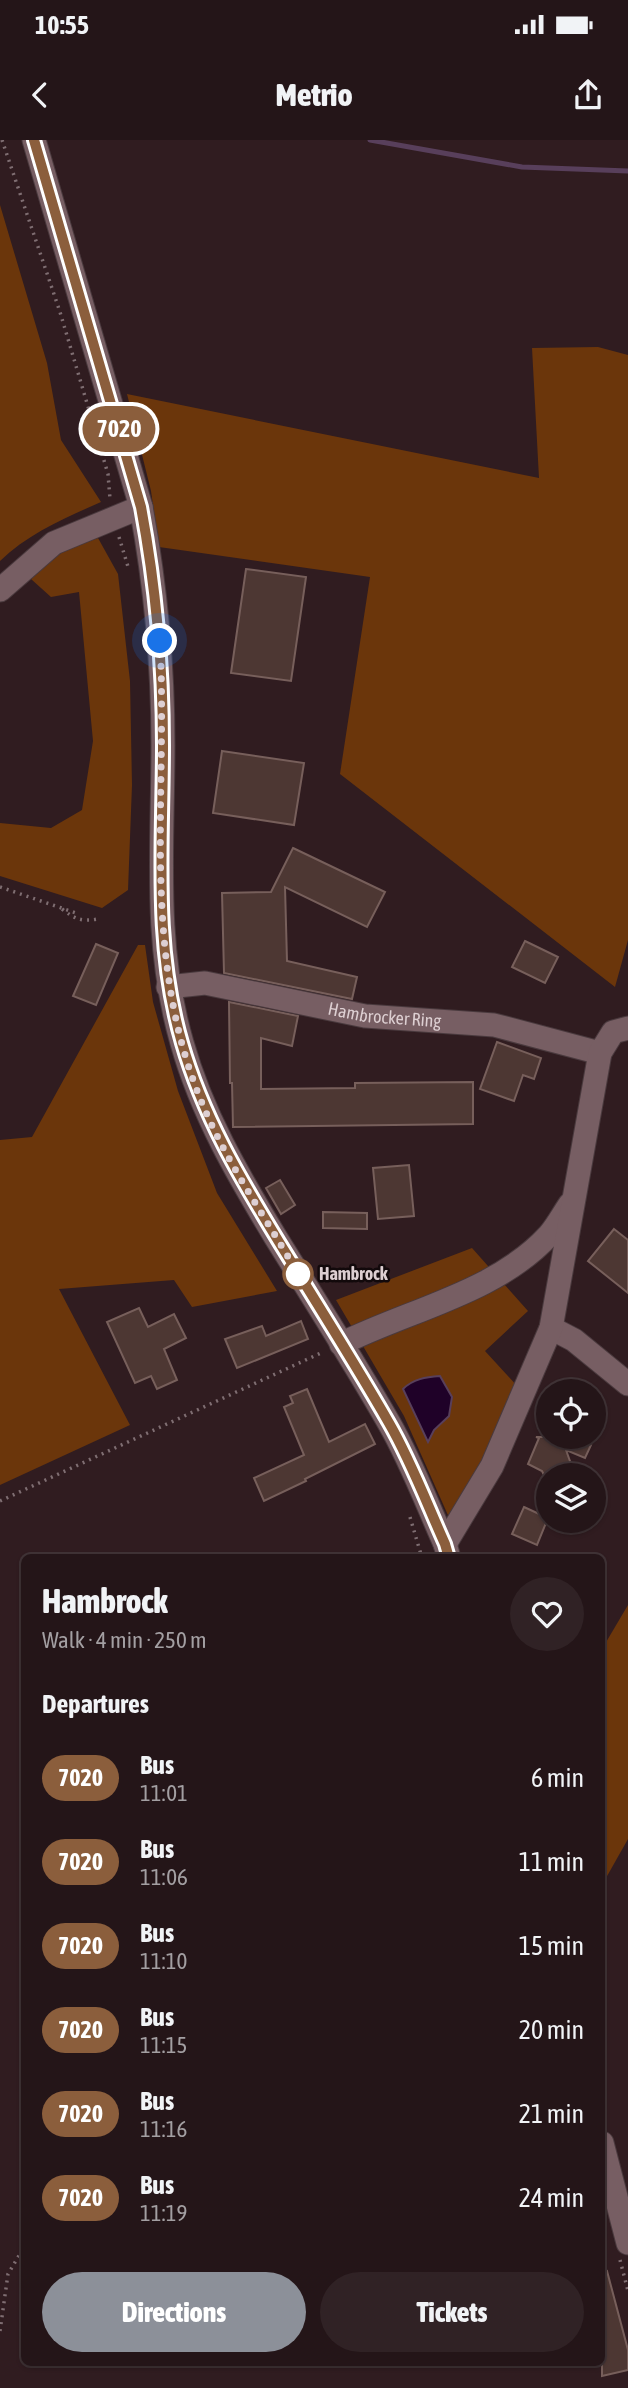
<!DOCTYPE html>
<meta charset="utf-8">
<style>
:root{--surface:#241518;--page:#302225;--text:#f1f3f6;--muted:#a39fa2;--line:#413437;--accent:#8c9099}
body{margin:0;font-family:"Asap Condensed",sans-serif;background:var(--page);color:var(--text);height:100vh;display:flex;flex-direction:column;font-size:26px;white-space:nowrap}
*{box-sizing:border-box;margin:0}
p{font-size:23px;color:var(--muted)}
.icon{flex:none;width:38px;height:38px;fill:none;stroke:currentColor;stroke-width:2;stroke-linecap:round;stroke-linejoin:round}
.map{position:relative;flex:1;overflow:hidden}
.side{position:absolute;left:21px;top:1414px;width:584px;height:812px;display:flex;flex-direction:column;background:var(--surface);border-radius:10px;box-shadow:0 2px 5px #0004,0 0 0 2px var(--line)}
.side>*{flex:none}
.badge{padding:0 14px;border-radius:23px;font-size:24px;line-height:46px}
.fabs{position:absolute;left:536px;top:1239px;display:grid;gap:14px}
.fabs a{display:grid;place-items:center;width:70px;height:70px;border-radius:50%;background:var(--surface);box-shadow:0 2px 5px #0004,0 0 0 2px var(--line);font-size:35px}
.you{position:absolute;width:35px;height:35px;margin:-18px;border:5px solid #fff;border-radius:50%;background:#1a73e8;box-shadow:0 0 0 10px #1a73e833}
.map>.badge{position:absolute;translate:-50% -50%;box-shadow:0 0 0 4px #fff}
h2{padding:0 21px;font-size:26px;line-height:63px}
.round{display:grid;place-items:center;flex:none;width:74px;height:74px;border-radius:37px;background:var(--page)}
.summary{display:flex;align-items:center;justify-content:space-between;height:119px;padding:0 21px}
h1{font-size:33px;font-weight:800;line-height:52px}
.primary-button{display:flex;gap:14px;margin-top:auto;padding:14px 21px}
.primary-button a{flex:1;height:80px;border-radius:42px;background:var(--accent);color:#fff;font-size:28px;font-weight:800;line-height:80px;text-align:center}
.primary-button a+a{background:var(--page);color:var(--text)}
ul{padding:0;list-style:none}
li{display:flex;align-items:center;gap:21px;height:84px;padding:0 21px}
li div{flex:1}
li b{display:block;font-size:26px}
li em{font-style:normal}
li .badge{min-width:77px;font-weight:700;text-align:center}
.status{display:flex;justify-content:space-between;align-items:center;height:49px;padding:0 35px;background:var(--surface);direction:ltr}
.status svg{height:19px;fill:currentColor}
header{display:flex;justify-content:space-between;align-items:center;height:91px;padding:0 21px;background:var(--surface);font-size:32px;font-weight:800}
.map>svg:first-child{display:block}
</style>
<div class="status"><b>10:55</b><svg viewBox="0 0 49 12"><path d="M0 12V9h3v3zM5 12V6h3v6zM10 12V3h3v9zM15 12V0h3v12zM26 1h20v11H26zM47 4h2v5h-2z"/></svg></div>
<header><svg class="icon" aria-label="back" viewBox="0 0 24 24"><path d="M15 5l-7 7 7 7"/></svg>Metrio<svg class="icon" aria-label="share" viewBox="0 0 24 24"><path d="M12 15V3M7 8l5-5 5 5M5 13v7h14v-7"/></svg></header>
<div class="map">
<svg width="628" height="2248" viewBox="0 0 628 2248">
<rect width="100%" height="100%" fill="#301c20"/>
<g fill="#6b360b">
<path d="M0 65 47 223 61 300 101 362C65 378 29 393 0 421Z"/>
<polygon points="598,207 628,215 628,800 615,847 340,634 370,437 159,407 151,351 127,254 539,338 532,208"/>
<polygon points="98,398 118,434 130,541 132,645 128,750 102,768 0,736 0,683 51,688 82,670 93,601 79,452 51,457 31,439 61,410"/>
<polygon points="138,805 145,805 153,862 178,951 217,1053 277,1151 192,1167 174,1140 59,1149 130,1285 0,1345 0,1000 32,997"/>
<polygon points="472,1108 528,1171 485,1211 519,1248 451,1382 404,1276 336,1160"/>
<polygon points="628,1465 628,1699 602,1745 602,1509"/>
</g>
<path fill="#1f0128" stroke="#583f5b" stroke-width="2" d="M440 1236 452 1257 449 1276 434 1290 428 1302 403 1249C413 1239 426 1237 440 1236Z"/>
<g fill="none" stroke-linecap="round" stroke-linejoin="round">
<polyline stroke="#583f5b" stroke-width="5" points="370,0 522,27 628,31"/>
</g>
<g fill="#4d3733" stroke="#775f5b" stroke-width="2">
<polygon points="246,429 306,437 291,541 231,533"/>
<polygon points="222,611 304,623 294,685 213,673"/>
<polygon points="293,708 385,752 367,787 285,747 287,821 357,837 352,859 224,833 222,753 271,752"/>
<polygon points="525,801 558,817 545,843 512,827"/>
<polygon points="96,804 118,813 96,865 73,856"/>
<polygon points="229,862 298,876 292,906 261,898 261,949 355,948 355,943 473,942 473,984 233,987 232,943 230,943"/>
<polygon points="497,902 541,918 534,939 523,935 514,961 480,949"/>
<polygon points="409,1025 414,1076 378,1079 373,1028"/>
<polygon points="280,1040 295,1065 281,1074 266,1048"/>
<polygon points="323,1072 367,1073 367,1089 323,1088"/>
<polygon points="614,1089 628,1100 628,1153 588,1121"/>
<polygon points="139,1168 148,1187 174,1174 186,1198 164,1209 177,1240 157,1249 151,1236 135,1243 107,1182"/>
<polygon points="301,1181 308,1199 237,1228 225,1199 262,1186 266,1196"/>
<polygon points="307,1249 329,1302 365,1284 375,1304 305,1339 306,1341 264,1361 254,1338 304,1315 284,1267 293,1263 290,1256"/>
<polygon points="536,1297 571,1297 591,1305 585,1318 566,1310 575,1335 544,1335 542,1331 528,1324 539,1298"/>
<polygon points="524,1367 548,1378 537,1405 512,1394"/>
<polygon points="607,2131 628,2210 628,2230 602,2236 602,2132"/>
</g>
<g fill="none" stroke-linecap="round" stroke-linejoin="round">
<defs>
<g id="minor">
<path d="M34 0 141 367C156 448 163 522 163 605 163 707 153 803 182 903 202 974 238 1035 276 1098 314 1159 353 1220 389 1283 411 1321 427 1364 445 1404L449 1418"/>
<polyline points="0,450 54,403 141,367"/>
<path id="s1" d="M168 847 205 843 365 876 494 885 600 913"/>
<polyline points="551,1188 574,1200 628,1244"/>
<path d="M341 1204C408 1170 496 1153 549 1095 557 1086 563 1074 570 1064"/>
<polyline points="445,1404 492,1326 551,1188 600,913 613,892 628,888"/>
<polyline points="602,2003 628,2103"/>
</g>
</defs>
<use href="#minor" stroke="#4a3a3e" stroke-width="25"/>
<g stroke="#7f6e72" stroke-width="3.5" stroke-dasharray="2 5" stroke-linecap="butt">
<polyline points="2,0 60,172 108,334 110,359"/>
<polyline points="119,397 129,430"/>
<polyline points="0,747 79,774"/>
<path d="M62 769C75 779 81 782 98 779"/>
<polyline points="0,1361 323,1212"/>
<polyline points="410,1377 422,1418"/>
<polyline points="620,2120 628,2151"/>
<polyline points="0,2191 8,2134 24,2107"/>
</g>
<use href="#minor" stroke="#775e63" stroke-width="23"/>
</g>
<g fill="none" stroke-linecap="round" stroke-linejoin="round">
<defs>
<path id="line" d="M34 0 141 367C156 447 163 524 163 605 163 707 153 804 182 903 203 976 240 1038 279 1102 316 1162 354 1222 389 1283 411 1321 427 1364 445 1404L449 1418"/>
</defs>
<use href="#line" stroke="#fff" stroke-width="16"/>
<use href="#line" stroke="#8b5e3c" stroke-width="10"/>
<path stroke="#ddcfd2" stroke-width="7" stroke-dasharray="0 12.6" d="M160 501C168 657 140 814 202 963 227 1024 266 1077 298 1134"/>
</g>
<circle fill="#fff" stroke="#8b5e3c" stroke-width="3.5" cx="298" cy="1134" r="14"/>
<g text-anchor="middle" stroke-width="5" stroke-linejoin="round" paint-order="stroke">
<g font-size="18" fill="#ddcfd2" stroke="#12090b">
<text dy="6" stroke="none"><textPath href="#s1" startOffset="220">Hambrocker Ring</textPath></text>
</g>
<g font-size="18" font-weight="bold" fill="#ddcfd2" stroke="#12090b" text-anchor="start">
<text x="319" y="1140">Hambrock</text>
</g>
</g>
</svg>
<div class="fabs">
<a><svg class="icon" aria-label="locate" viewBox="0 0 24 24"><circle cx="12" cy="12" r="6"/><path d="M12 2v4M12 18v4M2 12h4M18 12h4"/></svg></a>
<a><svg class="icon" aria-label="layers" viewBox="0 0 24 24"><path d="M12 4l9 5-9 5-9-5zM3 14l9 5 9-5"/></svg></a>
</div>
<div class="you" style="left:160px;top:501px"></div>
<b class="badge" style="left:119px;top:289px;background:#8b5e3c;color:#fff">7020</b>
<section class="side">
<div class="summary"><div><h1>Hambrock</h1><p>Walk · 4 min · 250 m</p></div><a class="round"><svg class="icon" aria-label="heart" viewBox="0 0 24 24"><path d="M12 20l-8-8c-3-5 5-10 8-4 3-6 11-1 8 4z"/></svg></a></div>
<h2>Departures</h2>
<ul>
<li><span class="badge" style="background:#8b5e3c;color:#fff">7020</span><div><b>Bus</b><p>11:01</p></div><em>6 min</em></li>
<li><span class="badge" style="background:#8b5e3c;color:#fff">7020</span><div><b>Bus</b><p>11:06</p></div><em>11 min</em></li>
<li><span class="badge" style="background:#8b5e3c;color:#fff">7020</span><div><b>Bus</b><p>11:10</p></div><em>15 min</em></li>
<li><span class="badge" style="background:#8b5e3c;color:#fff">7020</span><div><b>Bus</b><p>11:15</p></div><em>20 min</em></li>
<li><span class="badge" style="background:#8b5e3c;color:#fff">7020</span><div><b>Bus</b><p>11:16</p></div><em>21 min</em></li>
<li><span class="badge" style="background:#8b5e3c;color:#fff">7020</span><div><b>Bus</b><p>11:19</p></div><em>24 min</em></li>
</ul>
<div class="primary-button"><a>Directions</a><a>Tickets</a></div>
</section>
</div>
